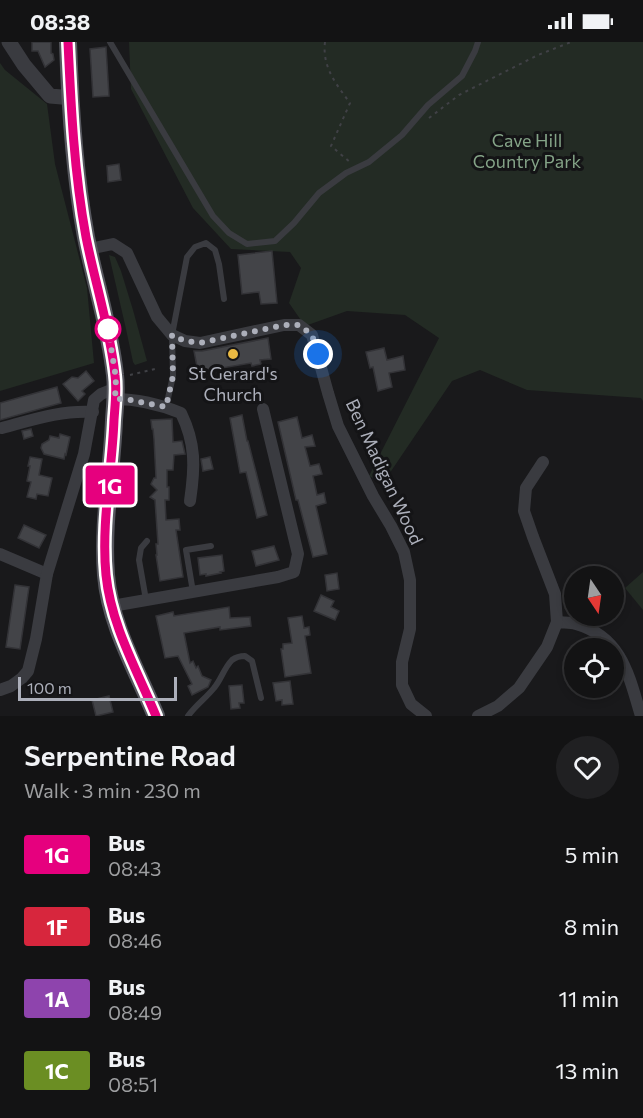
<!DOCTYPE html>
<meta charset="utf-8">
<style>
:root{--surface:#131314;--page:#202022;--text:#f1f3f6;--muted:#9d9ea0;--line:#323234}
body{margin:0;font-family:Commissioner,sans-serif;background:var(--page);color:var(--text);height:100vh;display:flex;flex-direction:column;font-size:22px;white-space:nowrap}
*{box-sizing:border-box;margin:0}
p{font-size:20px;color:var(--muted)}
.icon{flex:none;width:33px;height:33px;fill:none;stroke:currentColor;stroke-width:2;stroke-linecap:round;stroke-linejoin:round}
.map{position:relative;height:674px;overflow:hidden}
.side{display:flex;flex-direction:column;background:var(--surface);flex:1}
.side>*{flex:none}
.badge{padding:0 12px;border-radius:4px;font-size:21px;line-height:39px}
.needle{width:39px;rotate:167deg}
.controls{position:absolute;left:564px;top:524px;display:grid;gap:12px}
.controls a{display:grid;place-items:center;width:60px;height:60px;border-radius:50%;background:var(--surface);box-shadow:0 3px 9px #0003,0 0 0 2px var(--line);font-size:30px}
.scale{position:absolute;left:18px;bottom:15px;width:159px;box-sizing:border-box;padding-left:6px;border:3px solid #acafba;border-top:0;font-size:16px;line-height:21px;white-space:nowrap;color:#acafba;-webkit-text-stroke:4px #141416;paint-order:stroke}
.you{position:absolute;width:30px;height:30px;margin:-15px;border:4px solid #fff;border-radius:50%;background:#1a73e8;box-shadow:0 0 0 9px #1a73e833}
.map>.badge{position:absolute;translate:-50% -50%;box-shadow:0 0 0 3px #fff}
.round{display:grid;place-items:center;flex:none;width:63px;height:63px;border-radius:32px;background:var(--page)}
.head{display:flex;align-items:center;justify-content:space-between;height:102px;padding:0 24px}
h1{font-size:28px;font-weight:600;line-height:45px}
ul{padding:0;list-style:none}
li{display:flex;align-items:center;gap:18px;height:72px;padding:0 24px}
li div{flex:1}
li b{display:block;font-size:22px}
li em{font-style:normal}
li .badge{min-width:66px;font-weight:700;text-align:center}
.status{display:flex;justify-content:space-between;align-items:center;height:42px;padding:0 30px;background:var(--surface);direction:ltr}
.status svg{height:16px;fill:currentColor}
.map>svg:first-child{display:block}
</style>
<div class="status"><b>08:38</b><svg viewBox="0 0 49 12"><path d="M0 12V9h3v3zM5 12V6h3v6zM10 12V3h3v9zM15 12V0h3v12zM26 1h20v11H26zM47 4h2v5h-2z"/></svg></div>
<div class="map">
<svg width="643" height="674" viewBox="0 0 643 674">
<rect width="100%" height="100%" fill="#19191b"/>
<g fill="#232b24">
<polygon points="129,0 643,0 643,359 641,356 527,348 480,328 452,339 383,441 369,434 439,296 405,273 347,269 305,284 289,261 301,226 290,210 231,207 193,166 131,47"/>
<polygon points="0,21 5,28 47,62 55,122 87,246 94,321 0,349"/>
<polygon points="109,213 115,215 121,229 133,268 147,319 135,323 133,320 126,287"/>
<polygon points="643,530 643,568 625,546"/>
</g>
<g fill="#434448" stroke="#333337" stroke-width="1.5">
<polygon points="32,0 51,0 51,11 53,12 54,18 45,25 38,9 32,9"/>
<polygon points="106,5 109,54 93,55 90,7"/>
<polygon points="119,122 121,138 108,140 107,124"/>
<polygon points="272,209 277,261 261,262 259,250 242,252 238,213"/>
<polygon points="268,296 271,317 260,318 261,322 252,324 251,321 198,330 194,309 202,309"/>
<polygon points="384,306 387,318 403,314 405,328 389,331 392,345 378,349 373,325 370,326 366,310"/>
<polygon points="86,329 94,339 82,349 85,352 78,359 63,342 72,335 78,336"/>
<polygon points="57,345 61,361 0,378 0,361"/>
<polygon points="242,373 247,399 248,399 267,473 257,476 246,430 240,431 230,376"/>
<polygon points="297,375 302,396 312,393 315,404 305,405 310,424 319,422 322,432 313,434 317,453 324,451 326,461 316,464 327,512 313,515 298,458 296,458 278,380"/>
<polygon points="172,377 173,400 182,399 185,412 174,413 173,428 167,428 167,445 169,445 169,458 165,458 166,478 179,477 180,488 176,488 183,535 160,539 156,513 157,513 156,502 158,502 155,458 150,455 157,448 151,442 154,436 156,436 154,397 153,387 152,387 151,378"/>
<polygon points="31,387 33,394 24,397 22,389"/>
<polygon points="60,392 70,395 66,413 65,412 64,417 44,412 41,406 42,402 49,398 50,394 59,396"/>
<polygon points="30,415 42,417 39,433 52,436 48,454 37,452 36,457 27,455 31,440 27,439 30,424 28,424"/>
<polygon points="210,415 213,427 203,429 201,417"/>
<polygon points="24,483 46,493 39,506 18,496"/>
<polygon points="274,504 279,518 256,524 252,509"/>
<polygon points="222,513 224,529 220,530 221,531 206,534 206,532 200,533 198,516"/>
<polygon points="337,531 339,547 327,549 325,533"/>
<polygon points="15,543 29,545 20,607 6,605"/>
<polygon points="321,553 334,559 331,565 339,569 335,578 314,569"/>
<polygon points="229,565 230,576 250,575 251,584 220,588 220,585 184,591 190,621 193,619 196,626 198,624 202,634 211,638 208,645 192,653 188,644 192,642 178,614 165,616 156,574 173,570 174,574"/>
<polygon points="302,574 304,586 309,585 310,593 305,594 311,631 285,635 281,607 283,607 283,602 292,601 288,576"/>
<polygon points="290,639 293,662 282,663 282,658 276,659 273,641"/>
<polygon points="242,643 244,661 239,661 240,666 231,667 229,644"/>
<polygon points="109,654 113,670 96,674 92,658"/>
</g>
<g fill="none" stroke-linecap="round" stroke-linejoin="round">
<g stroke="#404146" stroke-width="2" stroke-dasharray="3 4.5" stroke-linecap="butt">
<path d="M325 0C322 25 336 42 350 61L331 104 351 121"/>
<polyline points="429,76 459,53 538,13 571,0"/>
<polyline points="130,333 155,327"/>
</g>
<g stroke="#3a3b40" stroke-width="6">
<polyline points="110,0 213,174 229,191 247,202 275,199 294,181 319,151 346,131 369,120 402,93 428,63 462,34 475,9 478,0"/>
<polyline points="166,365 173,334 172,293 187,215 195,205 206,201 215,208 219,222 224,257"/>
<polyline points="193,550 186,508 211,504"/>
<polyline points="146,558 139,518 141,506 147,499"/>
<path d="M188 674C196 663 206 656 214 646 221 638 224 626 232 618 236 615 240 614 245 614L252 619 261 656"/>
</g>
<g stroke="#3a3b40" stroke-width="12">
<polyline points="89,207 113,202 127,211 157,275 172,293 185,299 200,301 284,283 299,283 312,293 328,351 338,384 373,454 391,484 404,510 410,538 410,587 402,620 402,643 411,662 426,674"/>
<path d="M115 357C137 357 161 363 181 371 196 402 195 425 190 459"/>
<path d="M2 386C32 378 61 368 93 370"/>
<polyline points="0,512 47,532"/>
<polyline points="112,564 278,535 294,530 298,512 263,367"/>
<path d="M557 580C563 581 570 580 576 582 622 595 629 634 641 674"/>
<polyline points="0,648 11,644 22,636 28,629 36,597 47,532 84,412 94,358 101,352 116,346"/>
<polyline points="478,674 498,664 519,646 547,605 557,580 555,552 533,495 524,469 526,446 543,420"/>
</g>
<polyline stroke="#3a3b40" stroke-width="15" points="9,0 24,23 50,54 62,55 70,54"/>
<path stroke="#56575e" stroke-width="18" d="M68 0C70 65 74 130 86 195 95 241 110 286 115 333 117 348 115 363 114 378 112 429 102 482 106 533 110 583 137 628 156 674"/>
</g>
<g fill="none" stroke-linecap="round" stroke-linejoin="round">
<defs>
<path id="line" d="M68 0C71 65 74 130 86 195 95 241 110 286 115 333 117 348 115 363 114 378 112 429 101 482 106 533 111 583 137 628 156 674"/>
</defs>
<use href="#line" stroke="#fff" stroke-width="14"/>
<use href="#line" stroke="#e6007e" stroke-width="9"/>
<polyline stroke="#acafba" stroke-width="6" stroke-dasharray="0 10.8" points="108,287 116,336 115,357 125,357 166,365 173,334 172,293 185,299 200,301 284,283 299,283 312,293 318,312"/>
</g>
<circle fill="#fff" stroke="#e6007e" stroke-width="3" cx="108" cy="287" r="12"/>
<circle fill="#e9b943" stroke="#141416" stroke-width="2" cx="233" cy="312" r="6"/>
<g text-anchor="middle" stroke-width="6" stroke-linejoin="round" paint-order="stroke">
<g font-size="18" fill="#84a387" stroke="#141416">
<text x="527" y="105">Cave Hill<tspan x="527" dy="21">Country Park</tspan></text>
</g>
<g font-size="18" fill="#acafba" stroke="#141416">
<text x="233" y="338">St Gerard's<tspan x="233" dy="21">Church</tspan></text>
</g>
<g font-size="18" fill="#acafba" stroke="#141416">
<text transform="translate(384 430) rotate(65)" y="6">Ben Madigan Wood</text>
</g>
</g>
</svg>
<div class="controls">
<a><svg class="needle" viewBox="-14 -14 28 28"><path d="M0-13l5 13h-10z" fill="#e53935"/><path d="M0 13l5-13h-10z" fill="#9d9ea0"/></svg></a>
<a><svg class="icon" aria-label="locate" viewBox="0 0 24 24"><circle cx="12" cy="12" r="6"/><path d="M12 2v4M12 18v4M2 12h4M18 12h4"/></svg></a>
</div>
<div class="scale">100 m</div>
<div class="you" style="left:318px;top:312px"></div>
<b class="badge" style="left:110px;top:443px;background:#e6007e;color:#fff">1G</b>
</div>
<section class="side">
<div class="head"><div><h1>Serpentine Road</h1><p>Walk · 3 min · 230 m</p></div><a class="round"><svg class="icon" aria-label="heart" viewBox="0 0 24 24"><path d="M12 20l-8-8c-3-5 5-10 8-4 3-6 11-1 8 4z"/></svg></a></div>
<ul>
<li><span class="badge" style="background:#e6007e;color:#fff">1G</span><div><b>Bus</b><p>08:43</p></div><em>5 min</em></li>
<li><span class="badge" style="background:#d7263d;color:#fff">1F</span><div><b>Bus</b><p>08:46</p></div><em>8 min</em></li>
<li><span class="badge" style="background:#8e44ad;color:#fff">1A</span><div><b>Bus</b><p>08:49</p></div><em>11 min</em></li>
<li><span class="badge" style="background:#6b8e23;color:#fff">1C</span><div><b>Bus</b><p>08:51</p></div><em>13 min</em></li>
</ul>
</section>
